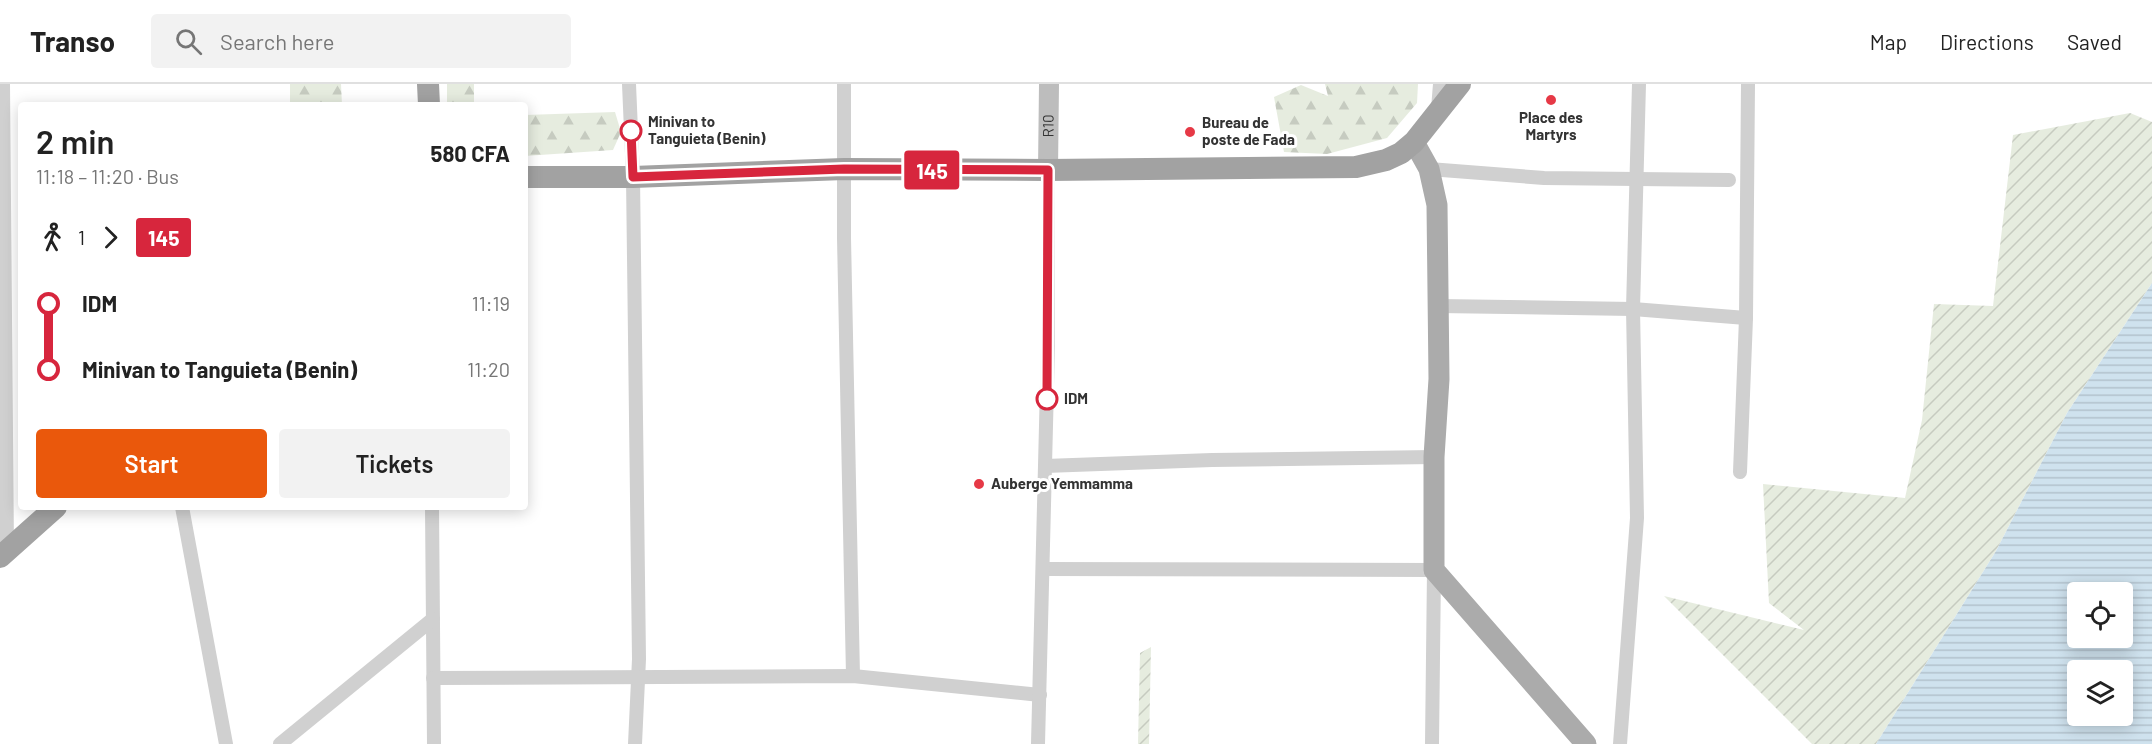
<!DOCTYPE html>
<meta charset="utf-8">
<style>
:root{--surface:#fff;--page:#f2f2f2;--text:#222;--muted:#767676;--line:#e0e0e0;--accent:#ea580c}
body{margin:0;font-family:Barlow,sans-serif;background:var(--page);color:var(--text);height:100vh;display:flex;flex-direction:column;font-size:22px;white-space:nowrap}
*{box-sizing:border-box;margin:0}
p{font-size:20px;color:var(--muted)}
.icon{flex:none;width:33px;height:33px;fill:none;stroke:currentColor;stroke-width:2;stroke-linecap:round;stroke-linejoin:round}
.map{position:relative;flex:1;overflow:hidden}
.side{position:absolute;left:18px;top:18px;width:510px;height:408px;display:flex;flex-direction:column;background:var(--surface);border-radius:6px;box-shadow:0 3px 15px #0003}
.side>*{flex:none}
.badge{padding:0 12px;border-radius:4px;font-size:21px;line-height:39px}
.fabs{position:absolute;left:2067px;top:498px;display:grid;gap:12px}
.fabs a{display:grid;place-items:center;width:66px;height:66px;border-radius:6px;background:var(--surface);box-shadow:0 3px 15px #0003;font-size:30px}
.map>.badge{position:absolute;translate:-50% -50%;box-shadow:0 0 0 3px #fff}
.legs{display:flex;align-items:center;gap:9px;height:66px;padding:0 18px;font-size:20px}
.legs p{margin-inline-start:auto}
.headline{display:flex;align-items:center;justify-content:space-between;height:102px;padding:0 18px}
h1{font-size:33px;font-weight:600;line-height:45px}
.primary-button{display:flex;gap:12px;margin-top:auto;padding:12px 18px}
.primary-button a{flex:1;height:69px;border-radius:6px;background:var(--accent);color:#fff;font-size:24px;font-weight:600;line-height:69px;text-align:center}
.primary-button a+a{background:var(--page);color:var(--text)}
ul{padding:0 18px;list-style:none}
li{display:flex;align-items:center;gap:21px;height:66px;font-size:22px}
li i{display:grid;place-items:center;width:9px;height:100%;margin:0 8px;background:currentColor}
li i::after{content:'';width:15px;height:15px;margin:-8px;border:4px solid;border-radius:50%;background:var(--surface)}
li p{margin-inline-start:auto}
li:first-child i{background:linear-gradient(#0000 50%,currentColor 0)}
li:last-child i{background:linear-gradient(currentColor 50%,#0000 0)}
header{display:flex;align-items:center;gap:36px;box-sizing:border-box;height:84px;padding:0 30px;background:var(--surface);border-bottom:2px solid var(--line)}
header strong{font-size:28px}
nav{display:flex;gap:33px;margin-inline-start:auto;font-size:21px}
.search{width:420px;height:54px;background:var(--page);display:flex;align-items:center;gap:15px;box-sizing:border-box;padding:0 21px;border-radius:6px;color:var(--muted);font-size:22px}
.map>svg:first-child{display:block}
</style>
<header>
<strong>Transo</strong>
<div class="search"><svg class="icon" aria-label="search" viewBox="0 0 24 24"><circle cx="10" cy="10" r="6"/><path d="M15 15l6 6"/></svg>Search here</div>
<nav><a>Map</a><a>Directions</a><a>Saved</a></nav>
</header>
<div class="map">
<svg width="2152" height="660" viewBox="0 0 2152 660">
<defs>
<pattern id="forest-firs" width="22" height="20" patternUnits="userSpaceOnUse" patternTransform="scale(1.5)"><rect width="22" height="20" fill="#e6ecdf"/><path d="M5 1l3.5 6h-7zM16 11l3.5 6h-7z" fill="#c6cbc0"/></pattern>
<pattern id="garden-furrows" width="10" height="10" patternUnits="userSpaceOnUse" patternTransform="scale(1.5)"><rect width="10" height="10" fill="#e6ecdf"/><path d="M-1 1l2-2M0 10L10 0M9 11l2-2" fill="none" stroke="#c6cbc0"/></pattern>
<pattern id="water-rules" width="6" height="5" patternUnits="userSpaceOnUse" patternTransform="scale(1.5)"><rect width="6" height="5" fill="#cfe2ee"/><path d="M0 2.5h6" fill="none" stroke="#b2c2cd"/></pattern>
</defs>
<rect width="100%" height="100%" fill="#fff"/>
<g fill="url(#forest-firs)">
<polygon points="290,0 341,0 342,21 290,21"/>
<rect x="447" y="0" width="27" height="21"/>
<polygon points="1325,0 1418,0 1417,19 1387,54 1327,70 1284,68 1274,13 1301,1 1328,12"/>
<polygon points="615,28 621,48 613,66 525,72 525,31"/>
</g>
<g fill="url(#garden-furrows)">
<polygon points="2130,29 2152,38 2152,199 2067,329 1996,467 1876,660 1812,660 1664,512 1804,546 1769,519 1763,400 1905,414 1922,336 1934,220 1993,222 2013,51"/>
<polygon points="1151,563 1149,660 1138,660 1140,569"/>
</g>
<path fill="url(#water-rules)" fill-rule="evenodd" d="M2152 199V660H1876L1996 467 2067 329ZM2078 508H2122V554H2078ZM2078 586H2122V632H2078Z"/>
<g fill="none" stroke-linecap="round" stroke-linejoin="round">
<g stroke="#d0d0d0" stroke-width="14">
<polyline points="3,0 7,466"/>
<polyline points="629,0 633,93 639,575 635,660"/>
<polyline points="844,0 844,154 853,592"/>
<polyline points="1438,25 1440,0"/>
<polyline points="1429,85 1544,94 1729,96"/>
<polyline points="1438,222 1633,225 1746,234"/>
<polyline points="1045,382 1212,376 1434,373"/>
<polyline points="1740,388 1746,234 1748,0"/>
<polyline points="182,423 226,660"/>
<polyline points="432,423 434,660"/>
<polyline points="1043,485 1434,486 1432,660"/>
<polyline points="433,594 853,592 1040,611"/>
<polyline points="280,660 433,535"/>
<polyline points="1038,660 1048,262 1048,86"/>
<polyline points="1620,660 1637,434 1633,225 1639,0"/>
</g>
<path stroke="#bdbdbd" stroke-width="20" id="s1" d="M1048 86 1049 0"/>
<polyline stroke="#ababab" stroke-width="21" points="1414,58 1429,85 1437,121 1439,295 1434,373 1434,486 1586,660"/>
<g stroke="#a2a2a2" stroke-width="22">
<polyline points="428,0 429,21"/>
<polyline points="525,93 633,93 844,85 1048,86 1356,83 1386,76 1401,69 1414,58 1460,0"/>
<polyline points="0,473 56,423"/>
</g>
</g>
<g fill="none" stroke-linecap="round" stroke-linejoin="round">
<defs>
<polyline id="line-1" points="631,47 633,93 844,85 1048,86 1047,315"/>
</defs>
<use href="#line-1" stroke="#fff" stroke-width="14"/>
<use href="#line-1" stroke="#d7263d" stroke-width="9"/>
</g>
<g fill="#e63946" stroke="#fff" stroke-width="2">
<circle cx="1551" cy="16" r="6"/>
<circle cx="1190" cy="48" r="6"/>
<circle cx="979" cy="400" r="6"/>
</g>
<g fill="#fff" stroke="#d7263d" stroke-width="3">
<circle cx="631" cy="47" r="10"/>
<circle cx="1047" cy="315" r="10"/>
</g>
<g text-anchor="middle" stroke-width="6" stroke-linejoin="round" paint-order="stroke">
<g font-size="15" font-weight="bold" fill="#333" stroke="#fff" text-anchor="start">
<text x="1551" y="39" text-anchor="middle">Place des<tspan x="1551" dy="17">Martyrs</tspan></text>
<text x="1202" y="44">Bureau de<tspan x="1202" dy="17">poste de Fada</tspan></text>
<text x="991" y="405">Auberge Yemmamma</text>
</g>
<g font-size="15" font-weight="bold" fill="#333" stroke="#fff" text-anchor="start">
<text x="648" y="43">Minivan to<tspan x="648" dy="17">Tanguieta (Benin)</tspan></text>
<text x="1064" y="320">IDM</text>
</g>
<g font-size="15" fill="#333" stroke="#fff">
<text dy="5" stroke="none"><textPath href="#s1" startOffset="44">R10</textPath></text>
</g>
</g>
</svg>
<div class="fabs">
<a><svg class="icon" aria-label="locate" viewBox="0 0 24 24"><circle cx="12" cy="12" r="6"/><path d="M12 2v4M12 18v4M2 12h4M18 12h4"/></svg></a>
<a><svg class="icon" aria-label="layers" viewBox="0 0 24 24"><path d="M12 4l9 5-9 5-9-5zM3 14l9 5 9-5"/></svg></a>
</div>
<b class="badge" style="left:932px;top:86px;background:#d7263d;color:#fff">145</b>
<section class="side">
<div class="headline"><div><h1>2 min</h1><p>11:18 – 11:20 · Bus</p></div><b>580 CFA</b></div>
<div class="legs"><svg class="icon" aria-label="walk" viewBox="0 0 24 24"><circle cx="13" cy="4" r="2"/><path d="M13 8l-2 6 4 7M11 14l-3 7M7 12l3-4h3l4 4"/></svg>1<svg class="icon" aria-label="forward" viewBox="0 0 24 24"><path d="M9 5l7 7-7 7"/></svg><b class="badge" style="background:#d7263d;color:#fff">145</b></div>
<ul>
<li><i style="color:#d7263d"></i><b>IDM</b><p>11:19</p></li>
<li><i style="color:#d7263d"></i><b>Minivan to Tanguieta (Benin)</b><p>11:20</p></li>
</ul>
<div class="primary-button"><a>Start</a><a>Tickets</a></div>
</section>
</div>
